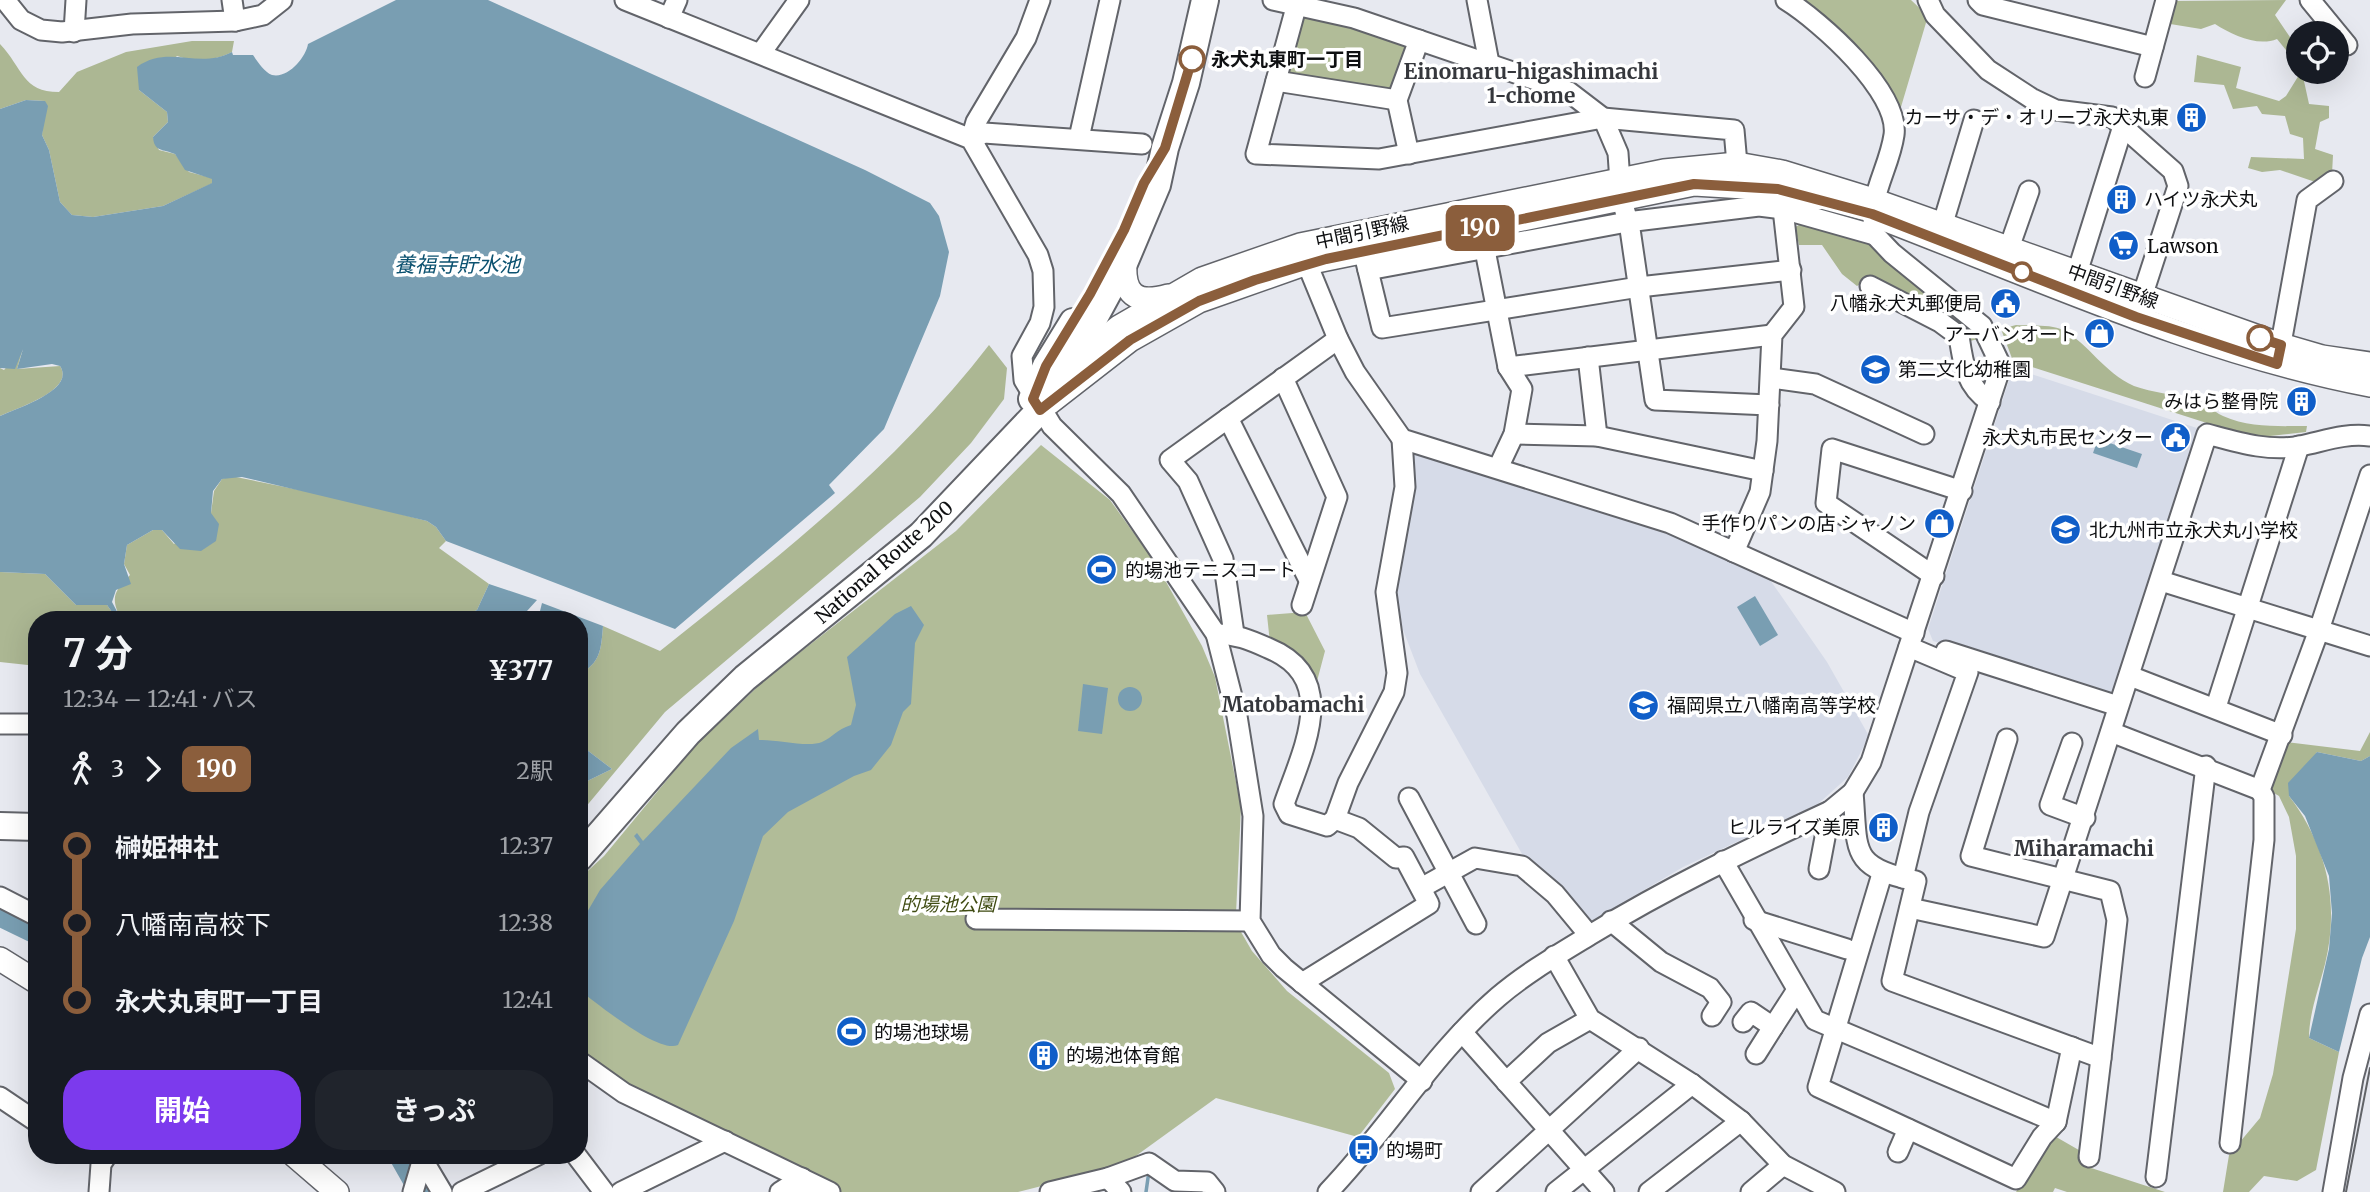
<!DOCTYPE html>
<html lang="ja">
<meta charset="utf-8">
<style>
:root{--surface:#171b24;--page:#20242c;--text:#f1f3f6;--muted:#9ea1a6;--accent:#7c3aed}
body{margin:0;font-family:Merriweather,"Noto Sans JP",serif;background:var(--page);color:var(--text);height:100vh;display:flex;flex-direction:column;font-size:26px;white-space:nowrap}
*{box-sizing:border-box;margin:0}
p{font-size:23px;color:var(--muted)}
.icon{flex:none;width:38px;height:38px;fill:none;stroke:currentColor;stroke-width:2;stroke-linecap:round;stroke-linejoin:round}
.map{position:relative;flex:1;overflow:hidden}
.sheet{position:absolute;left:28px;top:611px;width:560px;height:553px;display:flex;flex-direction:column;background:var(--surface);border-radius:28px;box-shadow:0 7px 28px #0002}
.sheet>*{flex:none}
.badge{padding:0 14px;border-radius:10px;font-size:24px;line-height:46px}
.buttons{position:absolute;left:2286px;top:21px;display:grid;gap:14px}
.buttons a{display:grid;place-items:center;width:63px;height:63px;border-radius:50%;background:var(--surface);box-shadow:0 7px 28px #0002;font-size:35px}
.map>.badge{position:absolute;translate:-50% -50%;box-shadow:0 0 0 4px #fff}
.legs{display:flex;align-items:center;gap:10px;height:77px;padding:0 35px;font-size:23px}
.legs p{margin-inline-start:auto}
.head{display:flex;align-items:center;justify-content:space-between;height:119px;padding:0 35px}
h1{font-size:38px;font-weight:700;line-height:52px}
.cta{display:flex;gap:14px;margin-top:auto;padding:14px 35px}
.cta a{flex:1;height:80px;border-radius:28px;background:var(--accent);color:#fff;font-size:28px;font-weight:700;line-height:80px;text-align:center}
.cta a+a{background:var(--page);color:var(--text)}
ul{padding:0 35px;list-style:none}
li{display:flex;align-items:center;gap:24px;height:77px;font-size:26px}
li i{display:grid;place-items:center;width:10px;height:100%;margin:0 9px;background:currentColor}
li i::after{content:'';width:18px;height:18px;margin:-9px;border:5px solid;border-radius:50%;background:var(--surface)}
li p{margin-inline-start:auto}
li:first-child i{background:linear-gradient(#0000 50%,currentColor 0)}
li:last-child i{background:linear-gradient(currentColor 50%,#0000 0)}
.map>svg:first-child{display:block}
</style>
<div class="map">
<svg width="2370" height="1192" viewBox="0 0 2370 1192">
<rect width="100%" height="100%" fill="#e7e9f0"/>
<g fill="#d6dbe8">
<polygon points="2013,368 2203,430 2119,691 2110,697 1933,641 1928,629"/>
<polygon points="1410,453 1668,528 1766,574 1827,662 1869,736 1848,777 1818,804 1683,867 1590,922 1530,868 1420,674 1391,598"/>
</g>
<g fill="#b1bc98">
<polygon points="1796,0 1911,0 1928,16 1898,117 1887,85 1876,71"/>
<polygon points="1306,14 1406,44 1408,49 1393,90 1289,76 1285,71 1299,18"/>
<polygon points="1041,445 1110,500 1156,564 1202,646 1215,677 1241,807 1236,914 1241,932 1252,951 1287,991 1389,1073 1395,1089 1358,1137 1216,1098 1133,1158 1093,1173 1018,1192 840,1192 630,1090 579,1050 579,879 604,856 696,745 767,678 956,531"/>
<polygon points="1305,612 1325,651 1316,685 1300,656 1270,643 1267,615"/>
</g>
<g fill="#acb793">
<path d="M2286 0 2275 15 2298 49V72H2302L2309 104 2329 106V118L2320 122 2315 149 2333 155 2332 174 2324 185 2280 170 2262 172 2248 168 2251 157 2304 159 2303 138 2290 134 2285 116 2262 114 2257 106 2233 109 2224 85 2194 82 2197 55 2241 67 2236 88 2279 101 2286 96 2299 75 2295 61 2277 39C2258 47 2232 35 2215 24L2201 29 2164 23 2170 1Z"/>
<path d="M192 41H234L232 52C214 61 196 63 177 56L139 90 167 112 168 122 153 137 159 150 175 154 189 172 212 178 213 183 163 206 93 217 72 215 60 202 49 150 42 135 45 101 26 100 0 109V44C23 68 22 92 59 92L77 72 126 52Z"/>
<polygon points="1801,224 1873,242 1975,330 1978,339 1966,342 1870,278 1857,286 1842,274 1822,245 1799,245 1795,227"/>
<path d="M2016 325C2030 326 2052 324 2063 330 2090 345 2103 372 2134 386 2153 393 2173 394 2191 398 2205 401 2212 411 2223 416 2250 428 2279 426 2307 426L2306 432 2261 437 2213 425 2013 361 2001 329Z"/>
<path d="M989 345 1007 368 1004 399 971 443 920 497 665 712 579 815V785L612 769 579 744V674C601 663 601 649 603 626L660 651C777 558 897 465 989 345Z"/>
<path d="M23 348 17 369 60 366C76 390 17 408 0 416V368L4 370Z"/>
<path d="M231 476 339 498 427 521 436 527 446 541 439 548 489 584 477 610 457 620 121 619C110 597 114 592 130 575L124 564 127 545 153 530H162L174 544 211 513 214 491 222 479Z"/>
<polygon points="0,572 45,574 76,605 107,605 117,619 37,620 37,666 0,662"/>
<path d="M2370 732V756L2361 761 2317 752 2289 796C2327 846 2340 903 2325 964 2319 988 2309 1013 2309 1038L2339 1052 2316 1170 2297 1181 2264 1176 2249 1192H2223L2229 1155 2260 1118 2273 1074 2296 929V856L2289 817 2279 796 2267 789 2286 742 2360 751Z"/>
<polygon points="2051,1134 2084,1153 2085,1166 2165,1192 2067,1192 2055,1188 2053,1192 2016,1192"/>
</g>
<g fill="#799eb2">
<path d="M396 0H488L865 170 930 203 939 216 949 252 940 296 884 429 829 485 835 493 675 629 446 541 436 527 427 521 242 477 222 479 213 491 211 513 219 524 216 541 201 551 180 549 162 530H153L127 545 124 564 131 584 116 590 112 602 121 619H117L107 605H76L45 574 0 572V416C17 408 76 390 60 366L52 364 17 369 23 349 15 369 0 368V109L26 100 45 101 48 106 42 135 49 150 60 202 72 215 93 217 163 206 212 183V179L185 170 175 154C163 149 154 152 153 137L168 122 167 112 139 90 137 67C169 44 198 70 232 52L233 55H253C257 61 264 72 272 75 288 79 306 57 308 44Z"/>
<polygon points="2098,439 2142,454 2137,468 2093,453"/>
<polygon points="489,584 537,600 527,611 531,619 458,619 477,610"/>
<polygon points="1755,596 1778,635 1760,646 1737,607"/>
<path d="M542 603 603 626C601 649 601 663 579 674V620L538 619Z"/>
<path d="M911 606 924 625 915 643 911 704 903 712 891 745 871 770 854 776 788 812 763 836 734 921 678 1045C658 1054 597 1003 579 990V926L600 890 640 844 634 836 637 833 643 841 731 748 758 729 759 740C776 739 808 748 822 742 833 737 836 730 851 725L856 705 847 657 895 614Z"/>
<polygon points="1083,684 1108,688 1102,734 1078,731"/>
<circle cx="1130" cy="699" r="12"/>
<polygon points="579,744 612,769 579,785"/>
<polygon points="2317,752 2361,761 2370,756 2370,937 2362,958 2339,1052 2309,1038 2329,949 2332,913 2329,876 2305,816 2289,796 2288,783"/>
</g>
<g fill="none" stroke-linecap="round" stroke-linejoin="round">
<polyline stroke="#799eb2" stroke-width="3.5" points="1146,1192 1149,1171"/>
<g stroke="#799eb2" stroke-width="23">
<polyline points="0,915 37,933"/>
<polyline points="400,1155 421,1192"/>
</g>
<defs>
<g id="minor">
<polyline points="5,0 21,20 41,30 62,32 132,24 235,21 263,15 282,0"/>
<polyline points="232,0 235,21"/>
<polyline points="625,0 971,139 1038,255 1043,271 1044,307 1040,323 1022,356 1024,380 1052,426 1121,494 1216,634 1237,716 1253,816 1250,921 1271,955 1284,968 1422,1081"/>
<polyline points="1273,0 1354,18 1533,79 1569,92 1603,118 1618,153 1621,197 1630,229 1655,400 1769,405"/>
<polyline points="1298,0 1256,154 1379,159 1603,118 1734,130 1737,164"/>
<polyline points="1477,0 1489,63"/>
<polyline points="1928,0 1935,15 1988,70 2031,98 2056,110 2112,117 2173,171 2178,186 2138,309"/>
<polyline points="1978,0 1983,5 2153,47"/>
<polyline points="2310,0 2347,45"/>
<polyline points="669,18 677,0"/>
<polyline points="74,32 76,0"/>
<polyline points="761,53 799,0"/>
<polyline points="2145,77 2166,0"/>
<polyline points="1276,81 1397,100"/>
<polyline points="1079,138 1110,0"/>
<polyline points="971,139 984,133 1142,144"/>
<polyline points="971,139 976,122 1026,38 1040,0"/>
<polyline points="1409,154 1397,100 1419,40"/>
<polyline points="1943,223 1974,120"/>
<polyline points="1482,235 1508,367 1522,389 1514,434 1498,468"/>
<polyline points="2009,248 2029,191"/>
<polyline points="1301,249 1338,339 1355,372 1402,439 1670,523 1914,633"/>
<polyline points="1365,258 1382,328 1639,287 1791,270"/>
<polyline points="1368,270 1627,222 1759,206 1783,209 1875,235"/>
<polyline points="2077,273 2123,126"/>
<path d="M1870 286 1940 322 1959 336C1963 364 1966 386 1990 402"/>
<polyline points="1588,357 1597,436"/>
<polyline points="2278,360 2307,200 2333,181"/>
<polyline points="1508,367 1772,335"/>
<polyline points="1283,378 1337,497 1302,605"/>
<polyline points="1772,378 1815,384 1924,434"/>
<polyline points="1228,418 1309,580"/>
<polyline points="1514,434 1597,436 1763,471"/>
<polyline points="1734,552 1760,492 1767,441 1772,335 1794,307 1783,209"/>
<polyline points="1934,576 1826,503 1832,449 1962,491"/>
<polyline points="2161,581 2370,646"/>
<path d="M1216 634C1236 634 1250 640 1268 648 1341 678 1303 749 1284 804L1289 814 1327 826 1335 819 1348 783 1394 692 1397 673 1386 592 1405 487 1402 439"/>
<polyline points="1234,634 1223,559 1188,481 1170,460 1338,339"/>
<polyline points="1946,651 2118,706"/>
<polyline points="2130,676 2282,735"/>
<polyline points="2216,707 2299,446"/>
<polyline points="0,724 37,724"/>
<polyline points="2111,732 2260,790"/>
<polyline points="2072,743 2050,805 2085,818"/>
<path d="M1853 792C1858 851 1849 867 1916 881L1892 981 2101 1058 2117 920 2110 891 1971 856 2007 739"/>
<polyline points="1409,798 1476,924"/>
<polyline points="1723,861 1815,1020 2056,1122"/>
<polyline points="1819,869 1830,811"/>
<polyline points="1882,874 1818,1087 2016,1179 2042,1137 2056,1122 2072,1047"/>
<polyline points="1903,878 1919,812 1968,672 1909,647"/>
<polyline points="1421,888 1475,858 1522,866 1555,894 1589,935"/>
<polyline points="0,897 37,916"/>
<path d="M1910 908 2044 937 2207 434C2237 442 2268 452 2300 446 2325 441 2344 433 2370 436"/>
<polyline points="978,913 976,919 1250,921"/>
<polyline points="1754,920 1847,949"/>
<polyline points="1611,921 1661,962 1710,988 1721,1002 1712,1016"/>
<polyline points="1554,956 1590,1019 1692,1084 1741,1121 1783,1165 1835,1192"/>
<polyline points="1302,983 1429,904 1404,857 1396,858 1359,828 1335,819"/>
<polyline points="1743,1022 1751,1012 1773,1027 1797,990"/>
<polyline points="1462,1032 1604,1192"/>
<polyline points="1756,1054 1773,1027"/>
<polyline points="579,1061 624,1093 830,1192"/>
<polyline points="1506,1082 1548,1043 1590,1019"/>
<polyline points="0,1097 37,1122"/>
<polyline points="2230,1143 2264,840 2264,797 2260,790 2319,630 2370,475"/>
<polyline points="1898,1152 1908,1129"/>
<polyline points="420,1155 442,1192"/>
<polyline points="576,1155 604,1192"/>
<polyline points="2089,1157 2101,1058"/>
<polyline points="2156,1177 2206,766"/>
<polyline points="1108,1178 1149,1163 1175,1181 1207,1182 1215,1192"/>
<polyline points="99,1192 101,1164 107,1155"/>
<polyline points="413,1192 424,1155"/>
<polyline points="462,1192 538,1155"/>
<polyline points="621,1192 725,1141"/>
<polyline points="780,1192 802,1178 803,1189"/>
<polyline points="1050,1192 1108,1178 1121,1192"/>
<path d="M1328 1192C1388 1130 1433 1053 1498 997 1526 973 1559 954 1590 935 1667 888 1748 849 1830 811L1853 792 1871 762 2001 366 1982 326 1892 253 1875 235C1866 198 1889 170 1894 135 1900 92 1820 21 1786 0"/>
<polyline points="1481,1192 1639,1048"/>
<polyline points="1556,1192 1692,1084"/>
<polyline points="1649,1192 1741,1121"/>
<polyline points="1751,1192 1783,1165"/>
<polyline points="2333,1192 2353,1078 2370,1014"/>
</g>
<g id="major">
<path d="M1884 219C2043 280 2202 353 2370 385"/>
<path d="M1125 261C1123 294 1135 305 1168 296"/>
<polyline points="1073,364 1119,327 1202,279 1300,245 1664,171 1737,164 1782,172 1873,200 2281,345 2322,357 2370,364"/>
<polyline points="1049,403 1130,340 1199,301 1307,263 1694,184 1778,189 1818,198"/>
<polyline points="0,959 37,982"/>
<polyline points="294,1155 337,1192"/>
</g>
<g id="highway">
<polyline points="1032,399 1046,366 1073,322"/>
<polyline points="0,826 37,827"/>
<polyline points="579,858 688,733 745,678 921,535 1040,410 1066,370 1125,261 1157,185 1165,148 1186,83 1205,0"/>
</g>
</defs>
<use href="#minor" stroke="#62646a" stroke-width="23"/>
<use href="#major" stroke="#62646a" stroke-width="26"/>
<use href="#highway" stroke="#62646a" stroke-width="30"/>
<use href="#minor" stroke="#fff" stroke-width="19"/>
<use href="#major" stroke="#fff" stroke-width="23"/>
<use href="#highway" stroke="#fff" stroke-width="26"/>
<polyline stroke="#616367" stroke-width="2" points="2346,1192 2370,1068"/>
</g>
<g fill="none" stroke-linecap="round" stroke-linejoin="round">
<defs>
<polyline id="line-1" points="1192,59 1165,148 1144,183 1124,230 1090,294 1046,366 1033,399 1040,410 1130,340 1199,301 1255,280 1326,259 1694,184 1778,189 1872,214 2136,317 2277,364 2281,345 2260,338"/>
</defs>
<use href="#line-1" stroke="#fff" stroke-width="16"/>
<use href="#line-1" stroke="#8b5e3c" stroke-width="10"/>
</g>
<defs>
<symbol id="building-disc" viewBox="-11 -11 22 22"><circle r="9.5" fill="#105ec8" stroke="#fff"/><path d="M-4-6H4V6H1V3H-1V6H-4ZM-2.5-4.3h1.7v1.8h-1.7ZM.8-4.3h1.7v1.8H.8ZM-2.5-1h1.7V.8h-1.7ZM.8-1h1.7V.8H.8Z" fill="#fff"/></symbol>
<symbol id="supermarket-disc" viewBox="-11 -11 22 22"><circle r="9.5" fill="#105ec8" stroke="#fff"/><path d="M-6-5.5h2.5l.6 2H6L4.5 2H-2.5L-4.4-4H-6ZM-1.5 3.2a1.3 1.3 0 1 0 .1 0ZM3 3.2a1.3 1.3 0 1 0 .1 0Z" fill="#fff"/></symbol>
<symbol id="civic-disc" viewBox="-11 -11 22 22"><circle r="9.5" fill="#105ec8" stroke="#fff"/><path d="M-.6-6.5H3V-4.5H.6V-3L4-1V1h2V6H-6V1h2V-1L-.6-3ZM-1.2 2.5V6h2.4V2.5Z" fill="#fff"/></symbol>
<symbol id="shop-disc" viewBox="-11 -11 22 22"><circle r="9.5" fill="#105ec8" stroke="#fff"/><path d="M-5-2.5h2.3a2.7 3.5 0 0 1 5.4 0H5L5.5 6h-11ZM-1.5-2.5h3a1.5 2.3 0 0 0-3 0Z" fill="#fff"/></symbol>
<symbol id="school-disc" viewBox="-11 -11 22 22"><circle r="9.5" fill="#105ec8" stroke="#fff"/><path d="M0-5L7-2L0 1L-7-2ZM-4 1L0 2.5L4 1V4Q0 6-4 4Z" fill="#fff"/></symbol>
<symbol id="stadium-disc" viewBox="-11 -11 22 22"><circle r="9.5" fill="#105ec8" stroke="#fff"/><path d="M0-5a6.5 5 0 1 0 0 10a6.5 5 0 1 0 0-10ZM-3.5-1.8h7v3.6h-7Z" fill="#fff"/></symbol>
<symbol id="bus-disc" viewBox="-11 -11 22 22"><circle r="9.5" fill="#105ec8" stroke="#fff"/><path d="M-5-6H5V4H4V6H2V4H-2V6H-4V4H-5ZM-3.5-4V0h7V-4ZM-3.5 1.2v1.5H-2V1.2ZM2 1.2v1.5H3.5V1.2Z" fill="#fff"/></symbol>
</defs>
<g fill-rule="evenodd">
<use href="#building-disc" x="2174" y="100" width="35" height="35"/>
<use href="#building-disc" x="2104" y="182" width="35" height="35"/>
<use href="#supermarket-disc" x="2106" y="228" width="35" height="35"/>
<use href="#civic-disc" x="1988" y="286" width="35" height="35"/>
<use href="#shop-disc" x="2082" y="316" width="35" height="35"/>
<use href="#school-disc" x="1858" y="352" width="35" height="35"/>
<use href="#building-disc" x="2284" y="384" width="35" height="35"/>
<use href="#civic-disc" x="2158" y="420" width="35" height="35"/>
<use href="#shop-disc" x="1922" y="506" width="35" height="35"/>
<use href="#school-disc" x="2048" y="512" width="35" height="35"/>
<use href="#stadium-disc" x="1084" y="552" width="35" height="35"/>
<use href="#school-disc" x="1626" y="688" width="35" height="35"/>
<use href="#building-disc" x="1866" y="810" width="35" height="35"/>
<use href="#stadium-disc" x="834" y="1014" width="35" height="35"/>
<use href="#building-disc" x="1026" y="1038" width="35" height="35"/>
<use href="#bus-disc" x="1346" y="1132" width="35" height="35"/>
</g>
<g fill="#fff" stroke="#8b5e3c" stroke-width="3.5">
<circle cx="1192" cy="59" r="12"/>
<circle cx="2022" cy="272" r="9"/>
<circle cx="2260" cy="338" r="12"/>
</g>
<g text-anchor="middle" stroke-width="7" stroke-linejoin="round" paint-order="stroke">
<g font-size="19" font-weight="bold" fill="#0f1012" stroke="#fff" text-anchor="start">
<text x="1211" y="66">永犬丸東町一丁目</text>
</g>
<g font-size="19" fill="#0f1012" stroke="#fff" text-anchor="start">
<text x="2169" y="124" text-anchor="end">カーサ・デ・オリーブ永犬丸東</text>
<text x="2144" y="206">ハイツ永犬丸</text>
<text x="2147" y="253">Lawson</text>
<text x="1982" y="310" text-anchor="end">八幡永犬丸郵便局</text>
<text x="2077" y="341" text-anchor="end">アーバンオート</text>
<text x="1898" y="376">第二文化幼稚園</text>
<text x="2278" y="408" text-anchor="end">みはら整骨院</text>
<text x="2153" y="444" text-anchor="end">永犬丸市民センター</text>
<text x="1916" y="530" text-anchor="end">手作りパンの店 シャノン</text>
<text x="2089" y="537">北九州市立永犬丸小学校</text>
<text x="1125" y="577">的場池テニスコート</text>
<text x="1667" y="712">福岡県立八幡南高等学校</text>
<text x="1860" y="834" text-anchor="end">ヒルライズ美原</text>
<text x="874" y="1039">的場池球場</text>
<text x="1066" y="1062">的場池体育館</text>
<text x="1386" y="1157">的場町</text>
</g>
<g font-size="19" fill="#0f1012" stroke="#fff">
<text transform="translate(1362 232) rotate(-12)" y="7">中間引野線</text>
<text transform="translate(2113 286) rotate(20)" y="7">中間引野線</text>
<text transform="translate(884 562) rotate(-41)" y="7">National Route 200</text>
</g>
<g font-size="19" font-style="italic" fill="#404c13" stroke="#fff">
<text x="948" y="911">的場池公園</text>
</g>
<g font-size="21" font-weight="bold" fill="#35373c" stroke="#fff">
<text x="1531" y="79">Einomaru-higashimachi<tspan x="1531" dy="24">1-chome</tspan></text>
<text x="1293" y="712">Matobamachi</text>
<text x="2084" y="856">Miharamachi</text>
</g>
<g font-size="21" font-style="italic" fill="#0c5270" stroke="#fff">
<text x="457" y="272">養福寺貯水池</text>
</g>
</g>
</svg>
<div class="buttons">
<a><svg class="icon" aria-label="locate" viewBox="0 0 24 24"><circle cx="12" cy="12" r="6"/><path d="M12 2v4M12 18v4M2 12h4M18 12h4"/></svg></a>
</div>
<b class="badge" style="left:1480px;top:228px;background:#8b5e3c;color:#fff">190</b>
<section class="sheet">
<div class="head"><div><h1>7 分</h1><p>12:34 – 12:41 · バス</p></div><b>¥377</b></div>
<div class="legs"><svg class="icon" aria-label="walk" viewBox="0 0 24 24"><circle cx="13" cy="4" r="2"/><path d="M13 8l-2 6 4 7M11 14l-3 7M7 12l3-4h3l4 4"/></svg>3<svg class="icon" aria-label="forward" viewBox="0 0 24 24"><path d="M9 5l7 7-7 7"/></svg><b class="badge" style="background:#8b5e3c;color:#fff">190</b><p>2駅</p></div>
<ul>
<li><i style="color:#8b5e3c"></i><b>榊姫神社</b><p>12:37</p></li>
<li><i style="color:#8b5e3c"></i><span>八幡南高校下</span><p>12:38</p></li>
<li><i style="color:#8b5e3c"></i><b>永犬丸東町一丁目</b><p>12:41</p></li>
</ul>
<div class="cta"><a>開始</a><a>きっぷ</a></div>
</section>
</div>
